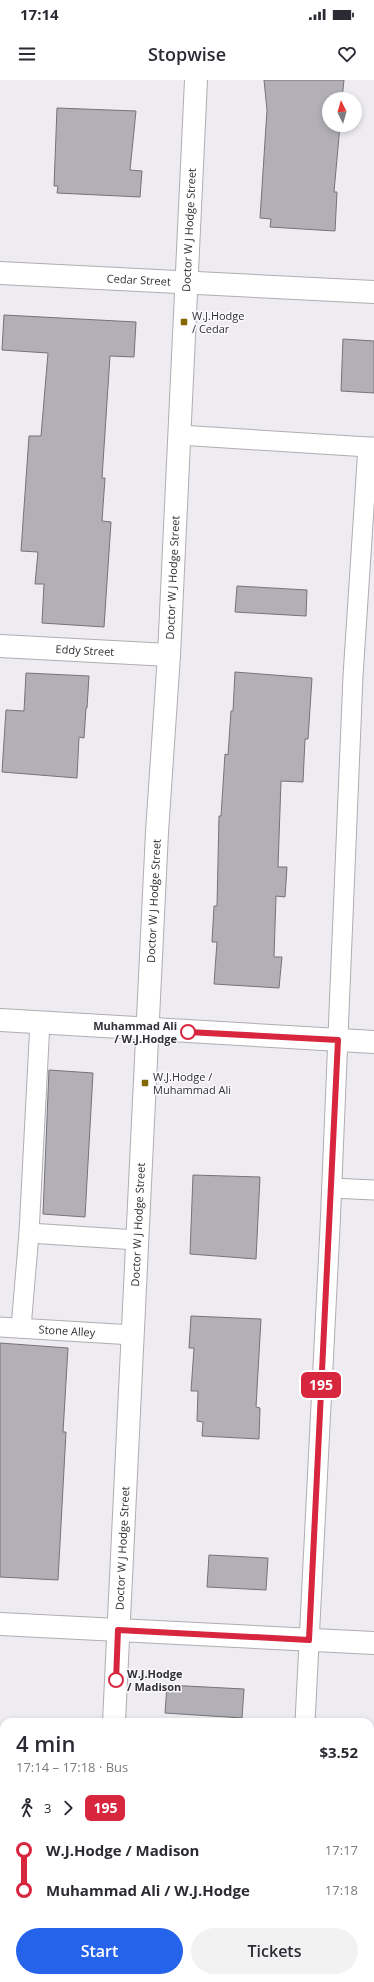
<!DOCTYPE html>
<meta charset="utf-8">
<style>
:root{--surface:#fff;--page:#f2f2f3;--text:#2b2b33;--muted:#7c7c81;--accent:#2563eb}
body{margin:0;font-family:"Open Sans",sans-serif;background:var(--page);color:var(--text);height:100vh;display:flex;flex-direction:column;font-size:15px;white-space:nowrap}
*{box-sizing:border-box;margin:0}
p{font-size:13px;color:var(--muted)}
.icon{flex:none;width:22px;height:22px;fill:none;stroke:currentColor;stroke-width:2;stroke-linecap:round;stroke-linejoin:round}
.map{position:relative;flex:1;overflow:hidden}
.sheet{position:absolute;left:0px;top:1638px;width:374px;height:264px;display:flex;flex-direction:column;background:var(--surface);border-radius:12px 12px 0 0;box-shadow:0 2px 6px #0003}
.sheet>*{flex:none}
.badge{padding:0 8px;border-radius:6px;font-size:14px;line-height:26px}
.needle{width:26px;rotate:355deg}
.buttons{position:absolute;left:322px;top:12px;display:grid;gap:8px}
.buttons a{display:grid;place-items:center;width:40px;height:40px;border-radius:50%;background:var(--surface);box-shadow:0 2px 6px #0003;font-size:20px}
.map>.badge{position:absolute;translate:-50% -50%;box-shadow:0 0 0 2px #fff}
.legs{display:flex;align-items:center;gap:6px;height:44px;padding:0 16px;font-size:13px}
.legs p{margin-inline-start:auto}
.summary{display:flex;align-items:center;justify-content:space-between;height:68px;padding:0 16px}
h1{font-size:22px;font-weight:600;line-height:30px}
.button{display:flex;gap:8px;margin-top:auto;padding:8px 16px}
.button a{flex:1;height:46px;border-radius:24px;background:var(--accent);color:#fff;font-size:16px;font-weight:600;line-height:46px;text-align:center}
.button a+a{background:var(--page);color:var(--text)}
ul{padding:0 16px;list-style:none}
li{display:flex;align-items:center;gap:14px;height:40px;font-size:15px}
li i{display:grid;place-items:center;width:6px;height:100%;margin:0 5px;background:currentColor}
li i::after{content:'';width:10px;height:10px;margin:-5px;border:3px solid;border-radius:50%;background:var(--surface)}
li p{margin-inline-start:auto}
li:first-child i{background:linear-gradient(#0000 50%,currentColor 0)}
li:last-child i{background:linear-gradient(currentColor 50%,#0000 0)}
.status{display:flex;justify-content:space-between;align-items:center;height:28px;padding:0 20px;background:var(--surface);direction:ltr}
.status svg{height:11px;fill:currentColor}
header{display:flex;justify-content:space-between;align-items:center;height:52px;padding:0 16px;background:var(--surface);font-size:18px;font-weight:600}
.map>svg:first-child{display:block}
</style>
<div class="status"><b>17:14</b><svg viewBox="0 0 49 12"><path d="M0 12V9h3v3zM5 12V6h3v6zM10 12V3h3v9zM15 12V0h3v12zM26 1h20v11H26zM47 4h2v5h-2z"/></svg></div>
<header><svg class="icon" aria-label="menu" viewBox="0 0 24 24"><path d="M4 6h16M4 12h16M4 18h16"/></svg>Stopwise<svg class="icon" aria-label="heart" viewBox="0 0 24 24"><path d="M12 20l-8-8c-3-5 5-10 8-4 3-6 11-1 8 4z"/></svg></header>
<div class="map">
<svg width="374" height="1902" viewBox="0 0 374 1902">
<rect width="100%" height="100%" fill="#eeecf1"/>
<g fill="#b2b0b6" stroke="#757378">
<polygon points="264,0 344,0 342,19 329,19 329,45 340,45 334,112 337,112 335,151 270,147 271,139 260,138 267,30"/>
<polygon points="57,28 136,31 130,90 142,91 140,117 57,113 58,106 54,106"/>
<polygon points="4,235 136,242 134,277 110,276 102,398 105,398 102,441 111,442 104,547 42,543 44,504 35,504 38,472 21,471 29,356 41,356 48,273 2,270"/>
<polygon points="343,259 374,261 374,313 341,311"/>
<polygon points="237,506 307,510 306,536 235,532"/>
<polygon points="235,592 312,598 308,659 305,659 303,702 281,701 278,787 287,787 285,817 276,816 274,877 282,877 279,908 214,904 217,862 212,862 214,826 217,826 219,736 221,736 225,674 228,675 231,631 233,631"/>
<polygon points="26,593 89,596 87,628 86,628 84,658 79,657 77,698 2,692 6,630 24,631"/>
<polygon points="49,990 93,993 85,1137 43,1134"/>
<polygon points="193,1095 260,1097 256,1179 190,1174"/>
<polygon points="191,1236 261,1239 256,1327 260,1328 259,1359 202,1356 203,1342 197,1341 198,1311 191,1311 194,1268 189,1268"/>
<polygon points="0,1263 68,1268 63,1352 66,1352 58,1500 0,1497"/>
<polygon points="209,1475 268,1478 266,1510 207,1507"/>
<polygon points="167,1605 244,1609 242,1638 165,1633"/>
</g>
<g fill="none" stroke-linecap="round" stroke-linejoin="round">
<defs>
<g id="lane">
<polyline points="179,355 368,367"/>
<polyline points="40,942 29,1153 137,1160"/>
<polyline points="332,1108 374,1110"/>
<path id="s1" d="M0 1247 133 1255"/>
<polyline points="21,1248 29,1153"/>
<polyline points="305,1642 330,1148 353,596 368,367 374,367"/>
<polyline points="0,1847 4,1848"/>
<polyline points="291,1902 292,1898"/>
</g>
<g id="street">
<path id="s2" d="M0 193 374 212"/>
<path id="s3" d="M0 566 169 575"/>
<polyline points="0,1544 374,1563"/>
</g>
<polyline id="secondary" points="0,940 374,962"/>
<g id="primary">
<path id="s4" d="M114 1642 157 752 169 575 196 0"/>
<polyline points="101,1902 101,1898"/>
</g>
</defs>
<use href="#lane" stroke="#afadb2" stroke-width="21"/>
<use href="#street" stroke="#afadb2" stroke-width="24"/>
<use href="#secondary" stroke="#afadb2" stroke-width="24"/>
<use href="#primary" stroke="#afadb2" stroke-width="24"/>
<use href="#lane" stroke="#fff" stroke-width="19"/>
<use href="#street" stroke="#fff" stroke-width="22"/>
<use href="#secondary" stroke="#fff" stroke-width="22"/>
<use href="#primary" stroke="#fff" stroke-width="22"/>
</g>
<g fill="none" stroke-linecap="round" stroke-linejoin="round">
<defs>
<polyline id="line-1" points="116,1600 118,1550 309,1560 338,960 188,952"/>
</defs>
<use href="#line-1" stroke="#fff" stroke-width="9"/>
<use href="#line-1" stroke="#d7263d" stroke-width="6"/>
</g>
<g fill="#826800" stroke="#fbf9ff" stroke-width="1.5">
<rect x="180" y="238" width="8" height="8" rx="2"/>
<rect x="141" y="999" width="8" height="8" rx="2"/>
</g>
<g fill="#fff" stroke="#d7263d" stroke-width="2">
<circle cx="188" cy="952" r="7"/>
<circle cx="116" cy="1600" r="7"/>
</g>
<g text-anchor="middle" stroke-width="3" stroke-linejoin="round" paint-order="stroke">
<g font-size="11" fill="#313032" stroke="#fbf9ff">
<text dy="4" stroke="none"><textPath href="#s4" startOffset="1494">Doctor W J Hodge Street</textPath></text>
<text dy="4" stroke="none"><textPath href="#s2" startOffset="139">Cedar Street</textPath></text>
<text dy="4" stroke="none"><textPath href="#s4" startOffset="1146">Doctor W J Hodge Street</textPath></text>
<text dy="4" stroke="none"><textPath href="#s3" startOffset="85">Eddy Street</textPath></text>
<text dy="4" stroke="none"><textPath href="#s4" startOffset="822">Doctor W J Hodge Street</textPath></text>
<text dy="4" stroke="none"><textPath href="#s4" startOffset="498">Doctor W J Hodge Street</textPath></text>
<text dy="4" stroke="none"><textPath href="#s1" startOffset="67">Stone Alley</textPath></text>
<text dy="4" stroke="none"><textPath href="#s4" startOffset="174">Doctor W J Hodge Street</textPath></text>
</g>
<g font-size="11" fill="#313032" stroke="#fbf9ff" text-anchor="start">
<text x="192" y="240">W.J.Hodge<tspan x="192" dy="13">/ Cedar</tspan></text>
<text x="153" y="1001">W.J.Hodge /<tspan x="153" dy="13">Muhammad Ali</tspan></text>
</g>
<g font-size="11" font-weight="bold" fill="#313032" stroke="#fbf9ff" text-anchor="end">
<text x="177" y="950">Muhammad Ali<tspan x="177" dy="13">/ W.J.Hodge</tspan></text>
<text x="127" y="1598" text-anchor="start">W.J.Hodge<tspan x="127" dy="13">/ Madison</tspan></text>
</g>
</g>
</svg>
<div class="buttons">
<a><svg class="needle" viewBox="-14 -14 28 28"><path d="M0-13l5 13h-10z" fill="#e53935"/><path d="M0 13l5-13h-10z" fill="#7c7c81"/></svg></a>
</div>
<b class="badge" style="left:321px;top:1305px;background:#d7263d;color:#fff">195</b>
<section class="sheet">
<div class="summary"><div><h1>4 min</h1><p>17:14 – 17:18 · Bus</p></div><b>$3.52</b></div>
<div class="legs"><svg class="icon" aria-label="walk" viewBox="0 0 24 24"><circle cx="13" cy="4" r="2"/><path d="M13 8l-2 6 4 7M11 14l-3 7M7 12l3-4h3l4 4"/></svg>3<svg class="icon" aria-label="forward" viewBox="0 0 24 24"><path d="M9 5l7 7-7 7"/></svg><b class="badge" style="background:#d7263d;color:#fff">195</b></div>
<ul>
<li><i style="color:#d7263d"></i><b>W.J.Hodge / Madison</b><p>17:17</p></li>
<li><i style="color:#d7263d"></i><b>Muhammad Ali / W.J.Hodge</b><p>17:18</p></li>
</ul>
<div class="button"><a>Start</a><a>Tickets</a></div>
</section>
</div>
